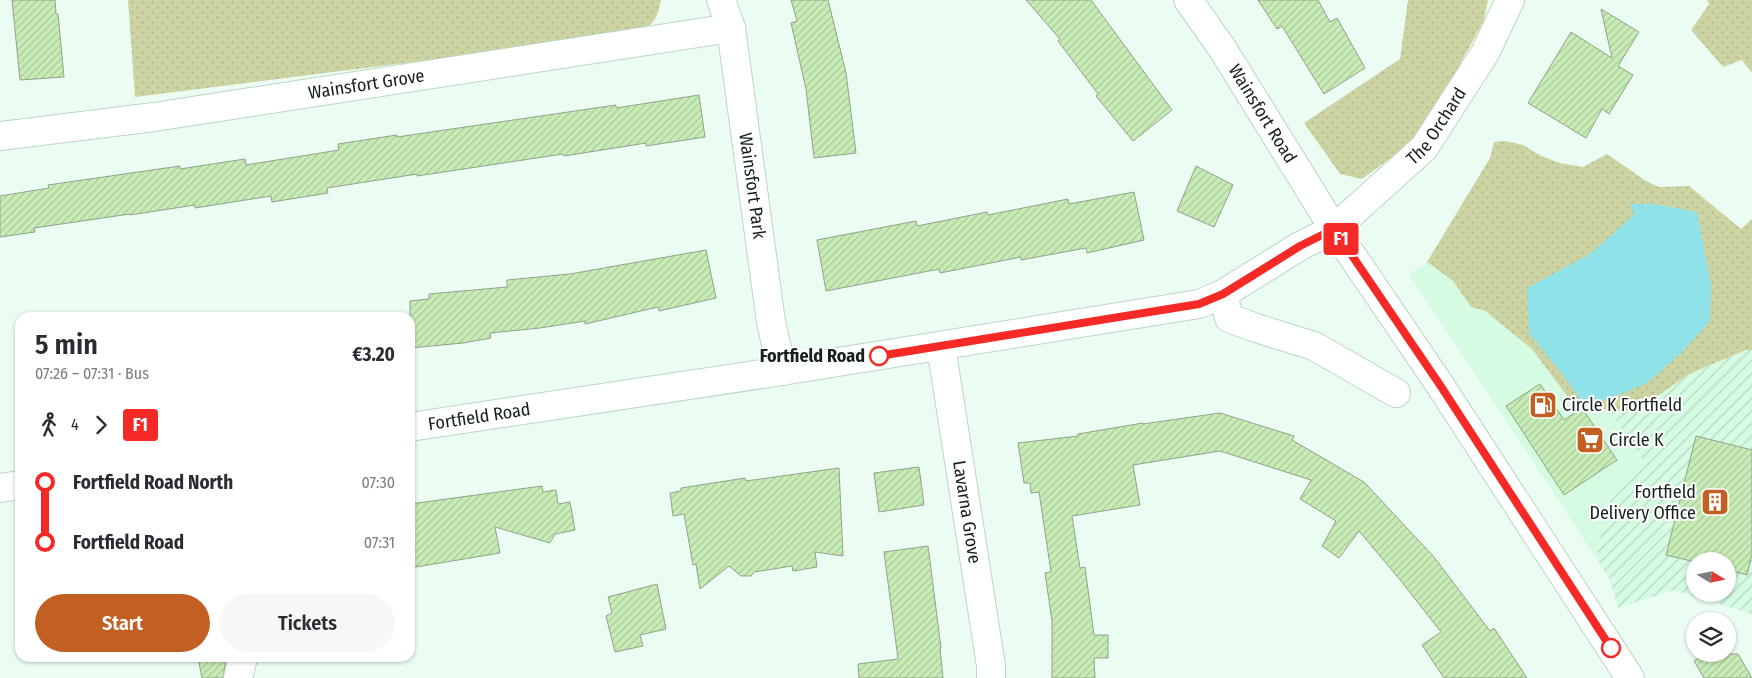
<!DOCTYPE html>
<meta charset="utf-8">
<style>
:root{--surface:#fff;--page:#f7f7f7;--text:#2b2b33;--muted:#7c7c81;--accent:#c26024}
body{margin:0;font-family:"Fira Sans Condensed",sans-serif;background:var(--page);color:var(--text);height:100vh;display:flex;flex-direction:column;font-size:19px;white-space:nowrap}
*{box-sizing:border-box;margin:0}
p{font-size:16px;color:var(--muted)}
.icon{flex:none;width:28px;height:28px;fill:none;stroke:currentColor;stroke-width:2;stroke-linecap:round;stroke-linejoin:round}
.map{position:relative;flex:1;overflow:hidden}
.details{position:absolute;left:15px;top:312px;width:400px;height:350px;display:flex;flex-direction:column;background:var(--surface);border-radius:15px;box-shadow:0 1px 4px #0004}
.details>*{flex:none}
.badge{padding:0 10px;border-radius:4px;font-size:18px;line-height:32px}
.needle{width:32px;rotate:100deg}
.controls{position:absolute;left:1686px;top:552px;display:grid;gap:10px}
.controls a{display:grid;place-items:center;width:50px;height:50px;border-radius:50%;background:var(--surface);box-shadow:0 1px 4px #0004;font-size:25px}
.map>.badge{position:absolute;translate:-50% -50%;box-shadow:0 0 0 2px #fff}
.legs{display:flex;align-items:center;gap:8px;height:55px;padding:0 20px;font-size:16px}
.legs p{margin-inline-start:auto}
.headline{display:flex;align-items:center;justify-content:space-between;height:85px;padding:0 20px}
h1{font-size:28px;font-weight:600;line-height:38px}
.cta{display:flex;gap:10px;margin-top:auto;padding:10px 20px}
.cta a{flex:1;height:58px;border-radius:30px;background:var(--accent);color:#fff;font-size:20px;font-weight:600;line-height:58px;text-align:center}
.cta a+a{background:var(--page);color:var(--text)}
ul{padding:0 20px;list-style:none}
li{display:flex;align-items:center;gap:18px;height:60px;font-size:19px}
li i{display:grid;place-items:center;width:8px;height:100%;margin:0 6px;background:currentColor}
li i::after{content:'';width:12px;height:12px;margin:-6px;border:4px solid;border-radius:50%;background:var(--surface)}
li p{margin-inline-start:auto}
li:first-child i{background:linear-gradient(#0000 50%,currentColor 0)}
li:last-child i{background:linear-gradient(currentColor 50%,#0000 0)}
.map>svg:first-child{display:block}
</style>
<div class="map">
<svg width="1752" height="678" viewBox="0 0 1752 678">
<defs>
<pattern id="industrial-furrows" width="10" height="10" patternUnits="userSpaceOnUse" patternTransform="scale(1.25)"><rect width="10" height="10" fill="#d5fce3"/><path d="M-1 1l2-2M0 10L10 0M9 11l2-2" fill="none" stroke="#b6d8c2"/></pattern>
<pattern id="grass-dots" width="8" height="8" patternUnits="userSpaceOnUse" patternTransform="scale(1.25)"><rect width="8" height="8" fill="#cdd4a3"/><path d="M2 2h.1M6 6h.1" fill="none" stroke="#afb68c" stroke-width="1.8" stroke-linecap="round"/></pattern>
<pattern id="building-hatch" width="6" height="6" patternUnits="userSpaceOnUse" patternTransform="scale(1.25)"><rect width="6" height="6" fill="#c7ecb6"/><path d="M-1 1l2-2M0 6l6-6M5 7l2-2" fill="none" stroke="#aaca9c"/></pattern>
</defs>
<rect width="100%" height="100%" fill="#ebfdf2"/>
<polygon fill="#d5fce3" points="1427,262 1453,281 1471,307 1485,311 1532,349 1570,400 1610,411 1645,464 1622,480 1606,510 1596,558 1409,274"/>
<path fill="url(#industrial-furrows)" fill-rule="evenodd" d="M1746 350H1752V614L1674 590 1618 608 1609 578 1596 558 1606 510 1622 480 1645 464 1610 411 1638 410 1689 374ZM1695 561H1728V594H1695Z"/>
<g fill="url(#grass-dots)">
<path d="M128 0H661C657 23 649 29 628 35L135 97Z"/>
<polygon points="1408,0 1488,0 1484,20 1421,136 1362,179 1340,174 1304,123 1400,59"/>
<polygon points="1707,0 1752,0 1752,73 1742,60 1723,67 1691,30 1709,4"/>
<polygon points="1505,141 1523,145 1541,156 1560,163 1583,167 1607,154 1646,181 1659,187 1689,186 1741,229 1752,219 1752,350 1746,350 1689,374 1638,410 1610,411 1570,400 1532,349 1485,311 1471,307 1453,281 1427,262 1490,158 1494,142"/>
</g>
<polygon fill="#8fe2e8" points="1630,204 1655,204 1697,212 1711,284 1710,321 1680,354 1647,383 1606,400 1580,399 1563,375 1529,333 1527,288 1590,254 1634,215"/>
<g fill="url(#building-hatch)" stroke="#91a389">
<polygon points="12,0 55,0 56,14 58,14 64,77 20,80"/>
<polygon points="791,0 828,0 846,73 856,153 814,158 806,89 791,23 797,21"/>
<polygon points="1026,0 1091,0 1172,110 1133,141 1096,96 1098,94 1058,41 1060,39"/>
<polygon points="1258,0 1318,0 1330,22 1337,18 1365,68 1324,94 1282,26 1277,29"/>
<polygon points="1601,9 1639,32 1618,66 1633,75 1609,114 1602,109 1586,138 1528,103 1571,32 1612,58"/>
<polygon points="699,95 705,137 646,146 646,143 564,156 563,154 417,176 417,174 327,188 328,193 272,202 271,196 195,208 195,205 130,215 130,214 34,228 35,232 0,237 0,196 49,188 48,185 180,166 180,169 245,159 246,165 339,150 338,144 397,135 397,137 616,105 616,108"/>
<polygon points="1196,166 1233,185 1214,227 1177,211"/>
<polygon points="1134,192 1144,240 1087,253 1086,248 1021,260 1021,257 940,273 939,269 826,291 817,240 916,221 917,226 987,212 988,215 1068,199 1069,204"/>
<polygon points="706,250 716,298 659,311 658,307 585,324 585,321 540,328 490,333 491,338 463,343 410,348 410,301 429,299 429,294 507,287 507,280 570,274"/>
<polygon points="1540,384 1564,420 1582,408 1617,460 1564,495 1506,406"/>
<polygon points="1220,413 1294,436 1292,440 1364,482 1434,557 1490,631 1494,628 1527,678 1444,678 1422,645 1441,632 1401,581 1359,531 1339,558 1322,546 1336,521 1300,499 1311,480 1220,451 1133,465 1140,505 1072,516 1080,568 1085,567 1094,635 1108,635 1108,658 1094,658 1095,678 1052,678 1052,621 1045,573 1051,572 1039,492 1031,493 1030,483 1024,483 1018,443 1078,436 1078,434 1143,423 1143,424"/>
<polygon points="1696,436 1752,450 1752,554 1747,575 1728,570 1728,561 1695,562 1666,555"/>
<polygon points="919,467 924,505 879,512 874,473"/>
<polygon points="839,468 843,556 815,552 817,567 793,571 792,566 754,572 751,576 741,576 729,566 700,589 696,564 693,565 684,514 673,516 670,493 681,491 681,488 745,478 746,481"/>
<polygon points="542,486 543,492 556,490 558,504 570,502 575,530 555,534 550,543 495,527 500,553 410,568 410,504"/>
<polygon points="928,546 941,648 940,648 943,678 859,678 858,664 898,659 884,552"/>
<polygon points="657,584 666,629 640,635 643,646 615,652 606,616 612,613 608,597"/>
<polygon points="1705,654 1738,654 1752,678 1704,678 1694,661"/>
<polygon points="198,658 224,658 225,665 223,678 202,678"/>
</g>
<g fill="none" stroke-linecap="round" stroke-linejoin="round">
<defs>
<g id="street">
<path id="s1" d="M721 0 731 28 771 322 782 371"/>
<path id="s2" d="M0 136 154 117 731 28"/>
<path id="s3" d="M1334 229 1424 148 1485 53 1510 0"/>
<polyline points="1223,294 1229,318 1256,328 1314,346 1396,393"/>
<path id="s4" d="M941 346 991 666V678"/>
<polyline points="238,678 243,658"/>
</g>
<g id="secondary">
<path id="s5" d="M1188 0 1222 48 1334 229 1440 385 1630 678"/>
<path id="s6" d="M410 427 782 371 1199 304 1223 294 1300 246 1334 229"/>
<polyline points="0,488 20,485"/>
</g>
</defs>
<use href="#street" stroke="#b9d7c4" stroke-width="30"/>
<use href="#secondary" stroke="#b9d7c4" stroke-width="30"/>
<use href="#street" stroke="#fff" stroke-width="28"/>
<use href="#secondary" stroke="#fff" stroke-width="28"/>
</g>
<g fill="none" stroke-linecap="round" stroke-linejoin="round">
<defs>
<polyline id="line-1" points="879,356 1199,304 1223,294 1300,246 1334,229 1440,385 1611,648"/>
</defs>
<use href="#line-1" stroke="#fff" stroke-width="11"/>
<use href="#line-1" stroke="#f52a26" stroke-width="8"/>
</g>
<defs>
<symbol id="fuel-square" viewBox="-11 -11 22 22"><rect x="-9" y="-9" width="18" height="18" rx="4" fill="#c26024" stroke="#fff"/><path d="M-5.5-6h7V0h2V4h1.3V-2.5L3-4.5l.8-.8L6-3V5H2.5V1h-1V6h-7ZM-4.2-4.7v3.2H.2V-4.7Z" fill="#fff"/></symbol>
<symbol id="supermarket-square" viewBox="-11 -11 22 22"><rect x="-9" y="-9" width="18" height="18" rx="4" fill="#c26024" stroke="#fff"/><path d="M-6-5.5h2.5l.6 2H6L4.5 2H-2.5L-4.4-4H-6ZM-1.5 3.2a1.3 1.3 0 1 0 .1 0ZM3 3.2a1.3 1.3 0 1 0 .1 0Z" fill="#fff"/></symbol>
<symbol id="building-square" viewBox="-11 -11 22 22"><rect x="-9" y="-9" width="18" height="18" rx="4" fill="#c26024" stroke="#fff"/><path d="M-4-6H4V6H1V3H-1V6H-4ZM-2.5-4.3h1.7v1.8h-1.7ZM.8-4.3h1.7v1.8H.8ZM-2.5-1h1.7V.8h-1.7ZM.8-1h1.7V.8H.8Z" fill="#fff"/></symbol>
</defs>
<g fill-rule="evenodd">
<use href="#fuel-square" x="1527" y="389" width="32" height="32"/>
<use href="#supermarket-square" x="1574" y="424" width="32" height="32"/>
<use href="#building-square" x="1699" y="486" width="32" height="32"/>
</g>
<g fill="#fff" stroke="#f52a26" stroke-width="2.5">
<circle cx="879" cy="356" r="9"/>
<circle cx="1611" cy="648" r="9"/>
</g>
<g text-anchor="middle" stroke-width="4" stroke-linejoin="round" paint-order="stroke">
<g font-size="18" fill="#16211b" stroke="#fff">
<text dy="6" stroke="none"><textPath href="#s2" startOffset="370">Wainsfort Grove</textPath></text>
<text dy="6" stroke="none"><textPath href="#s5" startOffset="136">Wainsfort Road</textPath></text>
<text dy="6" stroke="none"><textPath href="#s3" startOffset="146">The Orchard</textPath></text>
<text dy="6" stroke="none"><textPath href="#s1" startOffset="189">Wainsfort Park</textPath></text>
<text dy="6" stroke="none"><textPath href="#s6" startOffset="70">Fortfield Road</textPath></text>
<text dy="6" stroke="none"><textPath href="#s4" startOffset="168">Lavarna Grove</textPath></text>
</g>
<g font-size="18" font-weight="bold" fill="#16211b" stroke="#fff" text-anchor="end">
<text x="865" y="362">Fortfield Road</text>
</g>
<g font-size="18" fill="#16211b" stroke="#fff" text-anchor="start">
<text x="1562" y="411">Circle K Fortfield</text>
<text x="1609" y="446">Circle K</text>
<text x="1696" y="498" text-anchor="end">Fortfield<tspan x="1696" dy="21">Delivery Office</tspan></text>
</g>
</g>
</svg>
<div class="controls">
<a><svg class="needle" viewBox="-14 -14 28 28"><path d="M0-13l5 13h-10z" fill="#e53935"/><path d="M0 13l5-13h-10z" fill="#7c7c81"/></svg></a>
<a><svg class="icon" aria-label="layers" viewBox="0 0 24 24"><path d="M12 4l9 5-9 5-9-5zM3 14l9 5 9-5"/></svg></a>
</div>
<b class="badge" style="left:1341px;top:239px;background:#f52a26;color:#fff">F1</b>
<section class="details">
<div class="headline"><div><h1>5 min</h1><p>07:26 – 07:31 · Bus</p></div><b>€3.20</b></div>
<div class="legs"><svg class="icon" aria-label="walk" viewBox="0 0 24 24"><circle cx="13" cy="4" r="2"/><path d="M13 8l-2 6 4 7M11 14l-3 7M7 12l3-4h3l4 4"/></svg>4<svg class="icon" aria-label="forward" viewBox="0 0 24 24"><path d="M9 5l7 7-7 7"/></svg><b class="badge" style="background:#f52a26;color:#fff">F1</b></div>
<ul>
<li><i style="color:#f52a26"></i><b>Fortfield Road North</b><p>07:30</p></li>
<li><i style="color:#f52a26"></i><b>Fortfield Road</b><p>07:31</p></li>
</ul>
<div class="cta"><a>Start</a><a>Tickets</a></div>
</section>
</div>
